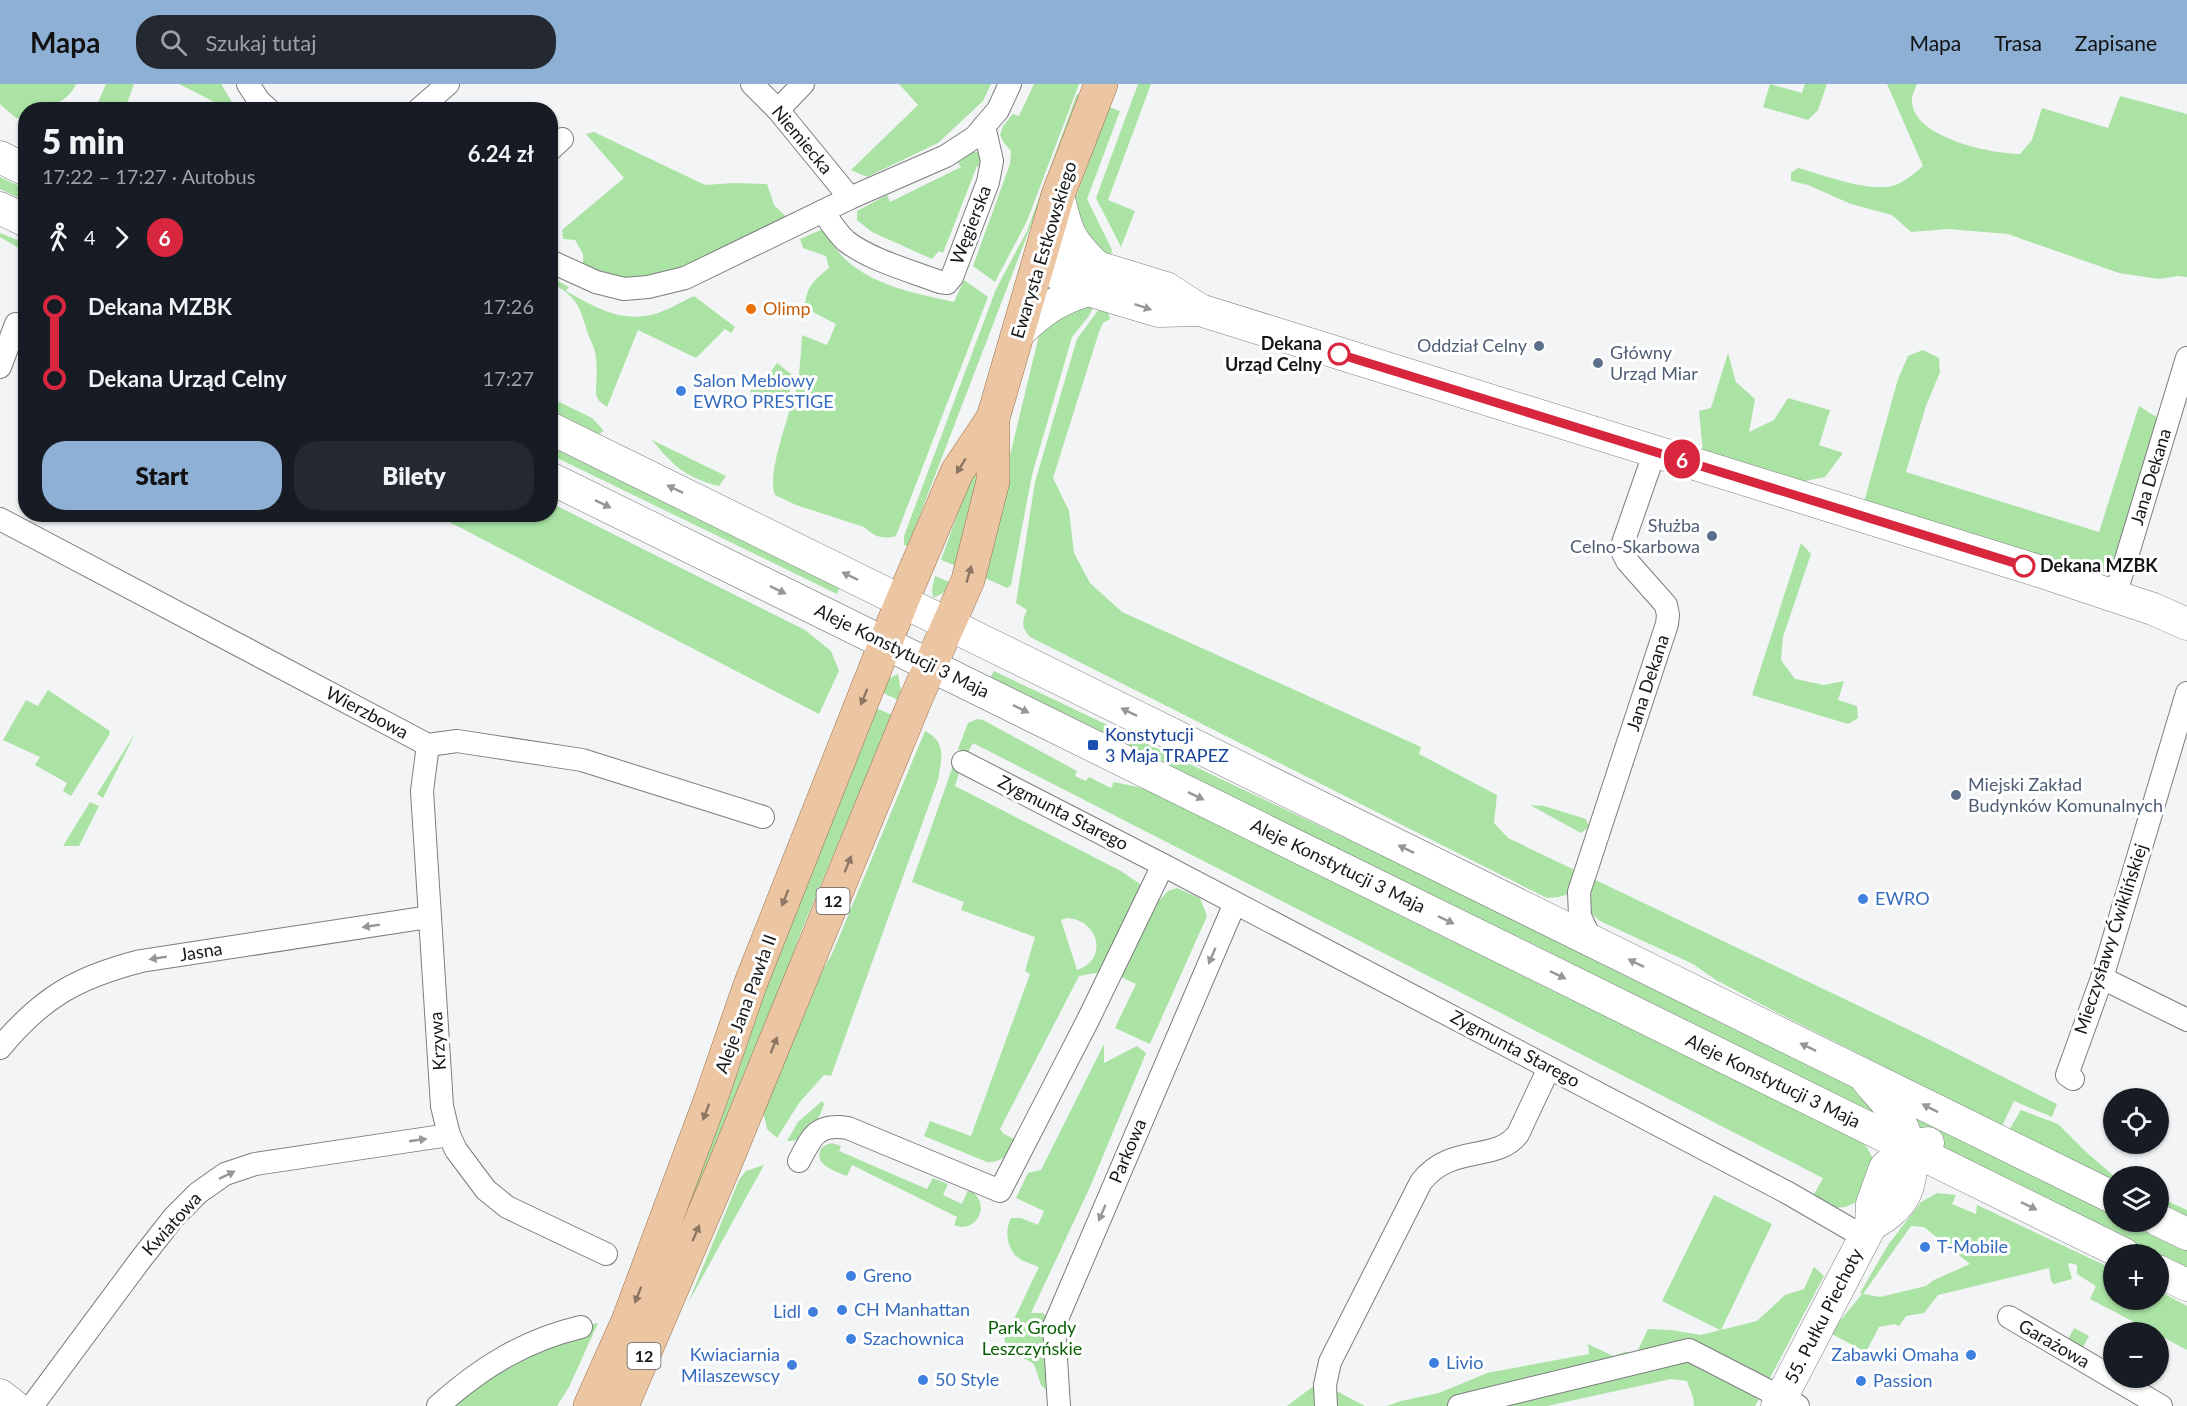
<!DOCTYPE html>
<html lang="pl">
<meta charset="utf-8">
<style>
:root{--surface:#171b24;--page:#242831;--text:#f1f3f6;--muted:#9ea1a6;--accent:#8eb0d5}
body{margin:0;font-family:Lato,sans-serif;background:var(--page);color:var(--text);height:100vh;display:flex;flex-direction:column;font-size:22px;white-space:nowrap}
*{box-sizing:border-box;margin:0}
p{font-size:20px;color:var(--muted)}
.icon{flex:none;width:33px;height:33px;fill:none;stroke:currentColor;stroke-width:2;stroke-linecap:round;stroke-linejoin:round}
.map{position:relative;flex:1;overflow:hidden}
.side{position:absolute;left:18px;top:18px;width:540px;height:420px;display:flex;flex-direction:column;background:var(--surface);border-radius:24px;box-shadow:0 2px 4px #0004}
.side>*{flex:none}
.badge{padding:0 12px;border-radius:20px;font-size:21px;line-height:39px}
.buttons{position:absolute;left:2103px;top:1004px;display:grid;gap:12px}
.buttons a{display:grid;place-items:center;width:66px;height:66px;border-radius:50%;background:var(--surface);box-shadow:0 2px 4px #0004;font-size:30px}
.map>.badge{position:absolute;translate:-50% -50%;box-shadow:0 0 0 3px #fff}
.legs{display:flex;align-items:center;gap:9px;height:66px;padding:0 24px;font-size:20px}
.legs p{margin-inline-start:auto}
.overview{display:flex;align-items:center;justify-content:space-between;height:102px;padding:0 24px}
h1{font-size:33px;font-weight:800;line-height:45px}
.cta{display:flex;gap:12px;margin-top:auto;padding:12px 24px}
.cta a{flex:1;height:69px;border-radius:24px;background:var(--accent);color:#111;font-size:24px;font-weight:800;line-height:69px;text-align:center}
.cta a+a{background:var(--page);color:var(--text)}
ul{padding:0 24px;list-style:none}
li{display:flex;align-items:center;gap:21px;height:72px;font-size:22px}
li i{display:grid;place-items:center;width:9px;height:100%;margin:0 8px;background:currentColor}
li i::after{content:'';width:15px;height:15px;margin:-8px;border:4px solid;border-radius:50%;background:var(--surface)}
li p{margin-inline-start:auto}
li:first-child i{background:linear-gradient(#0000 50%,currentColor 0)}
li:last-child i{background:linear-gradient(currentColor 50%,#0000 0)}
header{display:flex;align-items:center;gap:36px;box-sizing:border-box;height:84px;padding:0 30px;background:var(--accent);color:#111}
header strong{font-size:28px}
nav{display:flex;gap:33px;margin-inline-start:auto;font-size:21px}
.search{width:420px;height:54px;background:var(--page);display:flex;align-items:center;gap:15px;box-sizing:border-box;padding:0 21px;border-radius:24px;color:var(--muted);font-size:22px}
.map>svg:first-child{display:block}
</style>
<header>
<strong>Mapa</strong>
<div class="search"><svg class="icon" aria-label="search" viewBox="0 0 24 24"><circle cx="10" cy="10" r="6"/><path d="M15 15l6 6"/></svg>Szukaj tutaj</div>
<nav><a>Mapa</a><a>Trasa</a><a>Zapisane</a></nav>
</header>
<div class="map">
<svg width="2187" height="1322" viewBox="0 0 2187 1322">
<rect width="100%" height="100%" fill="#f3f4f5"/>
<g fill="#aae3a4" fill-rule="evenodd">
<path d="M0 0H76C68 19 45 26 26 26L25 35 24 36 16 34 0 20Z"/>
<polygon points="106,0 134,0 125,25 95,25"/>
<polygon points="179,0 221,0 235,23 245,18 249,25 228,25"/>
<polygon points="899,0 991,0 983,17 938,59 867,93 851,86 918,21"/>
<polygon points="1034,0 1079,0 1027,137 995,198 973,182 1010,80 1011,67 1004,59 1000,51 1003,42 1013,30 1019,32"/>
<polygon points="1138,0 1151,0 1108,116 1135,127 1121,163 1096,114"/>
<polygon points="1770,0 1802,9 1805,0 1827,0 1818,26 1808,36 1763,23"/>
<path d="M1887 0H1917C1915 5 1911 13 1912 18 1914 54 1992 70 2020 70L2032 56 2042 24 2108 44 2120 12 2187 30V193L2178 192 2159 195 2119 189 2008 150 1948 145 1911 148 1892 131 1851 120 1808 101 1791 97V89L1798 84C1824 91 1876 112 1900 99 1908 95 1916 88 1923 82Z"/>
<polygon points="1077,10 1081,11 908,462 904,461 904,452 996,205 1027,147"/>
<polygon points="1109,23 1120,27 1087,115 1112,166 1110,176 1089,165 1075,116"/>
<polygon points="594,48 705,101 734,99 767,100 774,121 795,141 685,194 624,205 583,182 583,170 575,156 563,155 562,146 624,94 586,50"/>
<polygon points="973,68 981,68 991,87 977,82 943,169 939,167 932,175 872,148 857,136 857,127 887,111 890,118 961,83 958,79"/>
<polygon points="0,93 25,105 25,117 0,105"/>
<path d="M823 145C829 154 835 164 842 172 871 202 915 209 954 218L964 196 988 213 896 452C882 456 874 452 864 443L796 421 775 411C766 389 791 327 797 302 800 286 801 268 802 251L827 261 836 240 805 224C806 203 813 197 829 184L826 172 803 164 800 155Z"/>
<polygon points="0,149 25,159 25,168 0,153"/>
<path d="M550 193 569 203 566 207C593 222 618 238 651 231 665 228 681 218 694 212L735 243 731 249 725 245 696 274 638 246 607 323 599 317 596 311C596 297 598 281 595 268 594 262 590 256 588 250 580 223 577 212 551 199Z"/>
<polygon points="1097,215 1089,232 1072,253 1032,391 1011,501 1007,504 981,492 1039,251 1044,241"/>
<path d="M1099 225 1108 228 1110 235 1103 239 1099 248 1053 394 1069 427 1074 469 1090 499 1122 528 1421 663 1419 670 1497 711 1494 739 1508 754 1926 954 2057 1020 2052 1033 2014 1017 2002 1042 1776 928 1716 896 1693 880 1600 837 1569 810 1559 813 1547 814 1030 553C1021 543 1022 537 1027 526L1016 519 1035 398 1077 255Z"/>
<polygon points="1923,266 1939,274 1940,288 1926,322 1906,388 2099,448 2139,322 2158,334 2111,487 2096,489 1864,418 1898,295 1908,272"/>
<polygon points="1728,269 1736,298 1755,315 1749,348 1774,336 1788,314 1830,326 1819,361 1843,369 1825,393 1800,398 1703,369 1699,327 1711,324"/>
<polygon points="777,279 791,290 793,294 786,323 773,320 750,308 753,303 758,306"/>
<polygon points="551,314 592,334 604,347 599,350 551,326"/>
<path d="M652 356 726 392 719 402C686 394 673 382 652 356Z"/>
<polygon points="550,361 840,502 837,510 551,371"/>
<polygon points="985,369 959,483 941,476 978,373"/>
<polygon points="551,419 805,546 831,567 839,587 819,630 436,431 550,430"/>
<polygon points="1801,459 1811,470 1783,553 1781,576 1795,595 1824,601 1844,597 1838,616 1857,622 1858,634 1848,640 1752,611"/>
<polygon points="935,492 952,499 943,509 933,514 932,505"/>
<polygon points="994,587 1858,998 2113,1126 2114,1137 2135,1137 2187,1163 2187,1192 2159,1179 2158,1170 2141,1170 1975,1090 989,595"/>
<polygon points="898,590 901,607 898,616 879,607 888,595"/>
<polygon points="48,606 110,647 109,651 71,712 63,707 67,699 35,681 40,673 3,656 26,616 38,622"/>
<polygon points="871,622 892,631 800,850 763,962 679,1162 662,1174"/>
<polygon points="977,635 983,636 1077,687 1075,692 1086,697 1089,693 1111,704 1114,698 1147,705 1857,1054 1866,1062 1872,1073 1874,1086 1857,1118 1845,1123 1833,1124 1811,1116 1823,1094 973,659 967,670 958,665 968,639"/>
<path d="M925 647C948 659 941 675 938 696L831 992 824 991 799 1019 777 1054 767 1045 762 1022 818 894 832 870Z"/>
<polygon points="136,648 103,714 97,710"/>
<path d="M953 682 960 686 955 702 1121 787 1150 807 1113 886 1079 892 1000 1045 1004 1050 1018 1057C1009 1070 1004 1078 987 1078L924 1052 930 1037 971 1052 1030 890 1025 887 1035 853 961 826 964 818 912 798ZM1067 834C1099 836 1109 875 1077 886L1061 836Z"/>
<polygon points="90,718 99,722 79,762 63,762"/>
<polygon points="1530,721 1544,722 1586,735 1589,743 1581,749"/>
<polygon points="1177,804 1200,814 1207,832 1150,960 1115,944 1136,900 1121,893 1158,818 1168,807"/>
<path d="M1104 960V979L1137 962 1146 969 1090 1103 1031 1229H1043L1054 1242 1049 1309 1041 1301 1034 1280 1014 1269 1004 1256 1039 1183C1032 1180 1021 1177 1016 1172 1006 1161 1005 1146 1011 1134H1021L1038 1141 1044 1127 1016 1114 1028 1089 1041 1086Z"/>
<path d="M822 1017 824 1020C818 1038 808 1058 787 1057L798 1038Z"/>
<polygon points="2021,1026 2058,1040 2085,1067 2114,1092 2113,1097 2009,1046"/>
<path d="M832 1059 841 1062 839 1067 927 1105 933 1094 948 1100 943 1111 962 1120 968 1106C993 1116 978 1151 954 1141L957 1133 852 1081 847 1092C838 1088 815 1082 820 1067 822 1062 827 1060 832 1059Z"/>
<polygon points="764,1081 688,1219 739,1096 746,1087"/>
<path d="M1937 1109 1956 1111 1952 1120 1976 1130 1977 1121 2113 1185 2114 1215H2158L2159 1207 2187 1222V1266L2159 1251 2158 1248H2153L2090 1215 2096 1202 2077 1190V1181L2071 1179 2068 1180 2072 1195 2054 1200 2051 1197 2049 1184 1938 1211 1924 1229 1906 1232 1899 1242 1895 1240 1879 1243 1866 1268 1830 1249 1862 1210 1860 1209 1888 1161 1921 1118ZM1911 1142 1924 1143 1970 1180 1934 1196 1926 1202 1880 1213 1863 1210Z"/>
<polygon points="1714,1111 1772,1140 1721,1246 1757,1237 1785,1211 1804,1205 1814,1183 1824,1192 1755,1322 1694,1322 1693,1313 1687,1297 1671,1295 1547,1322 1387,1322 1401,1317 1439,1309 1487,1289 1589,1270 1588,1260 1613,1272 1625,1268 1637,1268 1648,1245 1671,1246 1701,1251 1720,1246 1662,1217"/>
<polygon points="2158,1113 2187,1126 2187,1133 2159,1119"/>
<polygon points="598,1239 569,1303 557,1322 438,1322 556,1249"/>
<polygon points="2074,1244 2089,1252 2078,1273 2063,1265"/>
<polygon points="1315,1301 1325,1301 1365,1322 1287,1322"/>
</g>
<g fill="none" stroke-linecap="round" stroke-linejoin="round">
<defs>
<g id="street">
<polyline points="248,0 259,17 269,26"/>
<polyline points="752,0 778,26 850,114"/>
<polyline points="418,26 448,0"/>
<polyline points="778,26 803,0"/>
<polyline points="550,66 562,55"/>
<path d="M823 127C830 138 836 148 846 157 870 176 911 187 940 198L947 199 952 193 988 98 992 77 984 42"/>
<polyline points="550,177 596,198 624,205 648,203 685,194 850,114 946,72 975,53 998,26 1010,0"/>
<polyline points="0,283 16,240"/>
<polyline points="0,435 428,661 457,657 582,676 763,733"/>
<polyline points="2115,512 2187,274"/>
<polyline points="428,661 422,707 442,1022 449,1051 456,1066 486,1106 507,1123 606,1170"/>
<polyline points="963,678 1163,781 1788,1109 1864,1153"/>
<polyline points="1591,856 1580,832 1579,808 1667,540 1668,531 1666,521 1627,477 1623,469 1623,459 1655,367"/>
<polyline points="2102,894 2187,936"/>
<path d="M0 964C42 913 78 893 141 877L429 833"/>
<polyline points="2073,995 2067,991 2102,894 2187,609"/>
<path d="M799 1077C812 1052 817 1039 848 1044L1000 1107 1088 936 1163 781"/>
<polyline points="2009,1233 2161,1322"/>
<polyline points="32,1322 141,1175 174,1133 198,1109 225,1090 255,1080 449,1051"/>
<path d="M438 1322C480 1284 525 1256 581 1243"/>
<polyline points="1059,1322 1054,1242 1235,819"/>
<path d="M1326 1322 1325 1301 1330 1278 1421 1098C1451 1059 1496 1079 1518 1050L1549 984"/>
<polyline points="1459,1322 1689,1266 1798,1322"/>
</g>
<g id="secondary">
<polyline points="0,73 26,86"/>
<path d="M1058 111C1067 148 1069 157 1097 183"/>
<polyline points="0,124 26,137"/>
<polyline points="1038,179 1066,178 1097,183 1166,204 1200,226 2042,488 2153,525 2187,540"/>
<polyline points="1045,183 1088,206 1158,227 1200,226"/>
<path d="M1018 249C1043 226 1056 216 1088 206"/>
<polyline points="550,344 2114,1114"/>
<polyline points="550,394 2124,1170"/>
<path d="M1867 996C1877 1008 1889 1020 1897 1033 1914 1062 1919 1105 1890 1128 1885 1133 1877 1137 1871 1141"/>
<polyline points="2158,1136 2187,1150"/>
<polyline points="2158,1187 2187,1201"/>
<polyline points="0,1311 14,1322"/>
<polyline points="1777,1322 1871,1141 1872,1120 1885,1084 1909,1062 1928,1059"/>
</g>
<g id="primary">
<polyline points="590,1322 628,1237 710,1017 750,901 902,517 957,388 993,334"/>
<polyline points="622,1322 723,1085 914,619 968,496 993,397 993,334 1058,111 1101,0"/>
</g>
</defs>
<use href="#street" stroke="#7d7d7f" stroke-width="24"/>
<use href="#secondary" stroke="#7d7d7f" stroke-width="33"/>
<use href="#primary" stroke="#99704a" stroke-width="34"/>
<use href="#street" stroke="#fff" stroke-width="22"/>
<use href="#secondary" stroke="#fff" stroke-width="32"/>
<use href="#primary" stroke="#ecc6a3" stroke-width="33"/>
</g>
<defs><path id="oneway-solid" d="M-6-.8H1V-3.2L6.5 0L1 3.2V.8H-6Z" transform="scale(1.5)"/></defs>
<g fill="#979797">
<use href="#oneway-solid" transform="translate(1143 223) rotate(18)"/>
<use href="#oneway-solid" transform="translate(675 405) rotate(-154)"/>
<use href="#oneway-solid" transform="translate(603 420) rotate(26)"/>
<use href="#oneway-solid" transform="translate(850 492) rotate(-154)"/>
<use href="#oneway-solid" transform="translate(778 506) rotate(26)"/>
<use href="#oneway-solid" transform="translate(1021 625) rotate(26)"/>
<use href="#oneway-solid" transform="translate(1129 628) rotate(-154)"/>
<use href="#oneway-solid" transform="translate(1196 712) rotate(26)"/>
<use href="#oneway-solid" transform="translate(1406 765) rotate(-154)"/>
<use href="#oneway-solid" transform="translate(1446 836) rotate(26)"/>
<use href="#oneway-solid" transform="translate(371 842) rotate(171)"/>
<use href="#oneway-solid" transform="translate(1212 872) rotate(113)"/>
<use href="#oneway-solid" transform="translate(158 874) rotate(171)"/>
<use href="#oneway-solid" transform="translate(1636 879) rotate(-154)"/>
<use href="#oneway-solid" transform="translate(1558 891) rotate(26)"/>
<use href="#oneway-solid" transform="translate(1808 963) rotate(-154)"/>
<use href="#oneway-solid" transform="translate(1930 1024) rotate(-153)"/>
<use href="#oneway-solid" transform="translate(418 1056) rotate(-8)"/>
<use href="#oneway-solid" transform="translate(227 1091) rotate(-26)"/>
<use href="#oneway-solid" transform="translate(2029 1122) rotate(26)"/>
<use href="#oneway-solid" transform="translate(1102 1129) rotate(113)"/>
</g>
<g fill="#8c7764">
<use href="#oneway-solid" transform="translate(961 382) rotate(122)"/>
<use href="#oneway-solid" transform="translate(969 490) rotate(-74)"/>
<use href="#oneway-solid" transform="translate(864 613) rotate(112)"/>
<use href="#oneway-solid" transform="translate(848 780) rotate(-68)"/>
<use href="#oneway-solid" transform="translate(785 814) rotate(112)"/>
<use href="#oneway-solid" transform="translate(774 961) rotate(-68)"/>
<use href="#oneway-solid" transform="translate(706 1028) rotate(111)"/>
<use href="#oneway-solid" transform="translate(696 1149) rotate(-67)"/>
<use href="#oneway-solid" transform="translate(638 1211) rotate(111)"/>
</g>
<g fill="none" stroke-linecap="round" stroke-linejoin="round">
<defs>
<polyline id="line-1" points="1339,270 2024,482"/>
</defs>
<use href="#line-1" stroke="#fff" stroke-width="14"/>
<use href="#line-1" stroke="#d7263d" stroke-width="9"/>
</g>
<circle fill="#e8710a" stroke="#fff" stroke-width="2" cx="751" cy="225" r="6"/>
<g fill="#5c6f8a" stroke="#fff" stroke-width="2">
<circle cx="1539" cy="262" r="6"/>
<circle cx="1598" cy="279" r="6"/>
<circle cx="1712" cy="452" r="6"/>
<circle cx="1956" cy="711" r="6"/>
</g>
<g fill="#fff" stroke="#d7263d" stroke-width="3">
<circle cx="1339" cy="270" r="10"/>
<circle cx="2024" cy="482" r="10"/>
</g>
<g fill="#3f7fe0" stroke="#fff" stroke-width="2">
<circle cx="681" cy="307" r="6"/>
<circle cx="1863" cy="815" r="6"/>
<circle cx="1925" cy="1163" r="6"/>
<circle cx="851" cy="1192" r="6"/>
<circle cx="842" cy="1226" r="6"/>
<circle cx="813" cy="1228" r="6"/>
<circle cx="851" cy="1255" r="6"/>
<circle cx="1971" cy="1271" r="6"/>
<circle cx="1434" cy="1279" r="6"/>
<circle cx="792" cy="1281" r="6"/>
<circle cx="923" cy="1296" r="6"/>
<circle cx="1861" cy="1297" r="6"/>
</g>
<rect fill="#1a4fb4" stroke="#fff" stroke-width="2" x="1087" y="655" width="12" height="12" rx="3"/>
<g text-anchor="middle" stroke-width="6" stroke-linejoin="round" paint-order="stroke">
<g fill="#fff" stroke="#5d5d5d" stroke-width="1.5">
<rect x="816.5" y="804" width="33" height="26" rx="4.5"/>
<rect x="627.5" y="1259" width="33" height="26" rx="4.5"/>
</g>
<g font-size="16" font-weight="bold" fill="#171718">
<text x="833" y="823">12</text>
<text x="644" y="1278">12</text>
</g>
<g font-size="18" fill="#171718" stroke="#fff">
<text transform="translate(802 56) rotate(50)" y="6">Niemiecka</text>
<text transform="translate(971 141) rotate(-69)" y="6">Węgierska</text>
<text transform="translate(1044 166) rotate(-73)" y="6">Ewarysta Estkowskiego</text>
<text transform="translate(2151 393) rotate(-73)" y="6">Jana Dekana</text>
<text transform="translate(902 567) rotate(26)" y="6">Aleje Konstytucji 3 Maja</text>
<text transform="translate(1648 599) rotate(-72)" y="6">Jana Dekana</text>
<text transform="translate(367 629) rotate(28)" y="6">Wierzbowa</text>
<text transform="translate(1063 729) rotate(27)" y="6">Zygmunta Starego</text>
<text transform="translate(1338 782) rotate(26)" y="6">Aleje Konstytucji 3 Maja</text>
<text transform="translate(2111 855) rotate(-72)" y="6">Mieczysławy Ćwiklińskiej</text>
<text transform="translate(201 868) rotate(-9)" y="6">Jasna</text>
<text transform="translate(746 920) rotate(-70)" y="6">Aleje Jana Pawła II</text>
<text transform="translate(438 957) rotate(-94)" y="6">Krzywa</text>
<text transform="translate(1515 965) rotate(28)" y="6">Zygmunta Starego</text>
<text transform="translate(1773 997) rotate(26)" y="6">Aleje Konstytucji 3 Maja</text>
<text transform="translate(1128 1067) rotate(-67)" y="6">Parkowa</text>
<text transform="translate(172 1140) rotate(-48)" y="6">Kwiatowa</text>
<text transform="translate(1824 1232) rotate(-63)" y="6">55. Pułku Piechoty</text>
<text transform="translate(2054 1260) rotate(30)" y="6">Garażowa</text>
</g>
<g font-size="18" fill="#c56008" stroke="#fff" text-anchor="start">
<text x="763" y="231">Olimp</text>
</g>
<g font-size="18" font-weight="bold" fill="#171718" stroke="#fff" text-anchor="end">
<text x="1322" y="266">Dekana<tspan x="1322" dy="21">Urząd Celny</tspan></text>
<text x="2040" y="488" text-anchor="start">Dekana MZBK</text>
</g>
<g font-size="18" fill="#4e5e75" stroke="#fff" text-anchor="end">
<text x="1527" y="268">Oddział Celny</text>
<text x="1610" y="275" text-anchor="start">Główny<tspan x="1610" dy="21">Urząd Miar</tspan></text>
<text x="1700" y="448">Służba<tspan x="1700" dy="21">Celno-Skarbowa</tspan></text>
<text x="1968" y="707" text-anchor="start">Miejski Zakład<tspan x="1968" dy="21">Budynków Komunalnych</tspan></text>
</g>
<g font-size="18" fill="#366cbe" stroke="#fff" text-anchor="start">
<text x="693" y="303">Salon Meblowy<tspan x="693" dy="21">EWRO PRESTIGE</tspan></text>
<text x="1875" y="821">EWRO</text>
<text x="1937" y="1169">T-Mobile</text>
<text x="863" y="1198">Greno</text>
<text x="854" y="1232">CH Manhattan</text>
<text x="801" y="1234" text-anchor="end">Lidl</text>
<text x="863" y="1261">Szachownica</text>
<text x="780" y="1277" text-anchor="end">Kwiaciarnia<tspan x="780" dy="21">Milaszewscy</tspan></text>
<text x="1959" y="1277" text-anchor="end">Zabawki Omaha</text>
<text x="1446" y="1285">Livio</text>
<text x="935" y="1302">50 Style</text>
<text x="1873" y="1303">Passion</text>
</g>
<g font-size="18" fill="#164399" stroke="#fff" text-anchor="start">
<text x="1105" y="657">Konstytucji<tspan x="1105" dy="21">3 Maja TRAPEZ</tspan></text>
</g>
<g font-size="18" fill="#085f04" stroke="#fff">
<text x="1032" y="1250">Park Grody<tspan x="1032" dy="21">Leszczyńskie</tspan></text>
</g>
</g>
</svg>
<div class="buttons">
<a><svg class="icon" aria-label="locate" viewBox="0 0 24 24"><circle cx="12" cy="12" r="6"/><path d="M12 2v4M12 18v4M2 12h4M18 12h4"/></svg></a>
<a><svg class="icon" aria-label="layers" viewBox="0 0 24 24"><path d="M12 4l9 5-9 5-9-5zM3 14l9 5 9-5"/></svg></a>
<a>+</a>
<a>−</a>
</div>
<b class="badge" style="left:1682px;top:375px;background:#d7263d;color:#fff">6</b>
<section class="side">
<div class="overview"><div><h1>5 min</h1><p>17:22 – 17:27 · Autobus</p></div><b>6.24 zł</b></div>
<div class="legs"><svg class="icon" aria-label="walk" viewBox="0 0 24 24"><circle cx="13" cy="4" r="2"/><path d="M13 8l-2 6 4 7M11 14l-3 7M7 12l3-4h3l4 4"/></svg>4<svg class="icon" aria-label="forward" viewBox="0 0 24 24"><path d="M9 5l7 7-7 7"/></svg><b class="badge" style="background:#d7263d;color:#fff">6</b></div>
<ul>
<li><i style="color:#d7263d"></i><b>Dekana MZBK</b><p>17:26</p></li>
<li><i style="color:#d7263d"></i><b>Dekana Urząd Celny</b><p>17:27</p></li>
</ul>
<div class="cta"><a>Start</a><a>Bilety</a></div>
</section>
</div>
